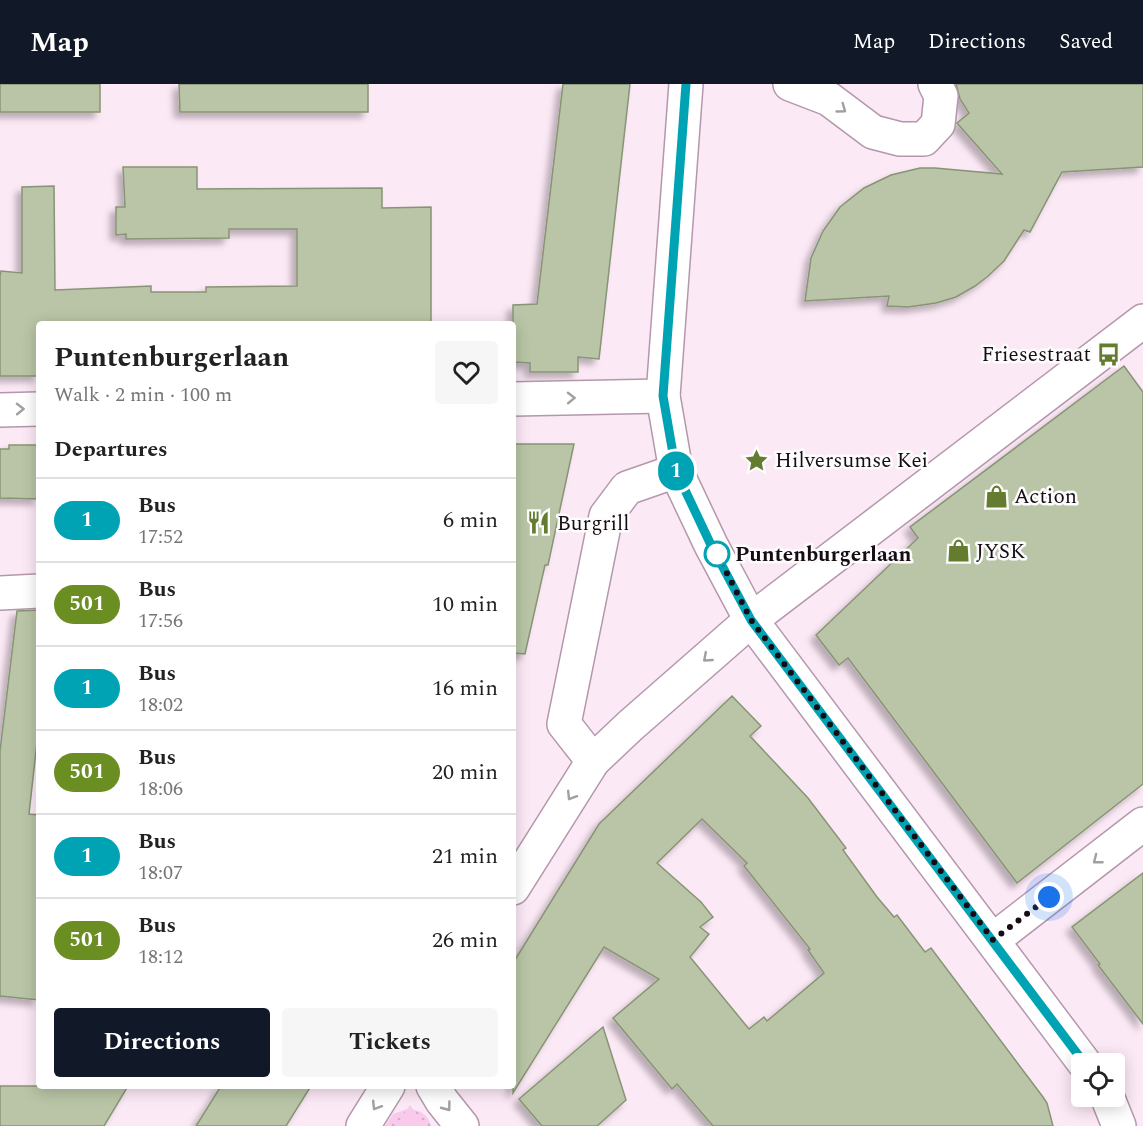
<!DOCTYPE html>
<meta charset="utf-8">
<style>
:root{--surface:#fff;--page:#f6f6f6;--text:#222;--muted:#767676;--line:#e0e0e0;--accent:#111827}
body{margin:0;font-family:Spectral,serif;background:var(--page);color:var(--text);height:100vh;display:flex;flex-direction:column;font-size:22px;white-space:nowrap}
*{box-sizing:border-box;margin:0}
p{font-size:20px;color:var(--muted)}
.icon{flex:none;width:33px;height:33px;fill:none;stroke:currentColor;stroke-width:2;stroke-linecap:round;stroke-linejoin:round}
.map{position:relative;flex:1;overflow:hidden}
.panel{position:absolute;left:36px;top:237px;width:480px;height:768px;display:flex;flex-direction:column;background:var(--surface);border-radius:6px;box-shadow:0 3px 15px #0003}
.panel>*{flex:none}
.badge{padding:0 12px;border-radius:20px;font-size:21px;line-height:39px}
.buttons{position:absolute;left:1071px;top:969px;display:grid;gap:12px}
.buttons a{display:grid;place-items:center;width:54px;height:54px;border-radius:6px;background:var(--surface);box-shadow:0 3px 15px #0003;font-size:30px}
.you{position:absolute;width:30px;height:30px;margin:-15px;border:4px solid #fff;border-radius:50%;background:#1a73e8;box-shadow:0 0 0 9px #1a73e833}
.map>.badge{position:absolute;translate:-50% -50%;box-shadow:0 0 0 3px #fff}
h2{padding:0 18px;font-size:22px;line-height:54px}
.round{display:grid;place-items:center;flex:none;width:63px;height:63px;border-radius:6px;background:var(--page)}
.overview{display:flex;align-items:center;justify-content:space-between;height:102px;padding:0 18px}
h1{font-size:28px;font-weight:700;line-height:45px}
.primary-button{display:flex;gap:12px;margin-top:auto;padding:12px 18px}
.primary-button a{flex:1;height:69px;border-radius:6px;background:var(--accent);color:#fff;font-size:24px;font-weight:700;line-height:69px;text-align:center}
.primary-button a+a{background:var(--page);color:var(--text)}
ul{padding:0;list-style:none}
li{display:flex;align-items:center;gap:18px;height:84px;padding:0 18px;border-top:2px solid var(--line)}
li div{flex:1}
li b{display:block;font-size:22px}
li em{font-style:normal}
li .badge{min-width:66px;font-weight:700;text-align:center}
header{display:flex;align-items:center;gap:36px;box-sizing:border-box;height:84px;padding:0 30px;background:var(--accent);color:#fff}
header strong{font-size:28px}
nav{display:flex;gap:33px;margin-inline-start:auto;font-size:21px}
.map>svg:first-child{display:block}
</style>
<header>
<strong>Map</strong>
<nav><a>Map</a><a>Directions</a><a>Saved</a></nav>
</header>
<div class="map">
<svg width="1143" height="1042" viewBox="0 0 1143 1042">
<defs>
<pattern id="grass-dots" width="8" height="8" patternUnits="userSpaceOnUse" patternTransform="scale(1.5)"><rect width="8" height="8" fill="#f9caec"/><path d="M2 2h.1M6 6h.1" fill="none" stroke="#d5acca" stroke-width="1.8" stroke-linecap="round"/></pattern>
<filter id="shadow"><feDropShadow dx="-5.5" dy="5.5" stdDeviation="3" flood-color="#0004"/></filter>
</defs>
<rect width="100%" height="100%" fill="#fce9f6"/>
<path fill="url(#grass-dots)" d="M407 1025C419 1025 428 1030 431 1042H385L393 1030Z"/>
<polygon fill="#f9caec" points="410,1021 425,1042 396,1042"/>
<g fill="#b9c5a6" stroke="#889476" stroke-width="1.5" fill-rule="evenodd" filter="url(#shadow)">
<rect x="0" y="0" width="100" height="28"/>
<polygon points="179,0 368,0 368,28 180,28"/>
<polygon points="563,0 630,0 599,275 578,273 578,288 530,288 530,279 513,278 513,221 537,220"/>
<polygon points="956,0 1143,0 1143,83 1062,88 1030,148 1024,146 1004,177 987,193 975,202 956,213 936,219 908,223 887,222 889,212 805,217 811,174 823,147 840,123 864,104 891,91 920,84 935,84 1002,90 957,39 969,29 960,15"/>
<polygon points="123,83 197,83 197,105 382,104 382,124 431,123 431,240 39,240 39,292 0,292 0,191 1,187 22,189 22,103 54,102 55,206 151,202 151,208 206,208 206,203 297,202 297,145 229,145 229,154 126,155 126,150 116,151 116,123 125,123"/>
<polygon points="1124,282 1143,308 1143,700 1017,799 848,574 839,581 816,551 918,454 910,443"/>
<polygon points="513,360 574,360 548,481 545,481 525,570 513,569"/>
<polygon points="9,361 38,361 39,415 0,414 0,365 9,365"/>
<polygon points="39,526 39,640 29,730 39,731 39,916 0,912 0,667 17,527"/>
<path d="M732 612 761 642 750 652 808 714 846 764 843 766 877 813 894 833 897 831 925 868 931 864 1043 1013 1047 1019 1053 1042H713L677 1000 672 1005 613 934 659 895 604 863 513 1009V879L599 740ZM702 735 747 779 744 782 810 865 808 866 824 889 767 937 764 933 749 945 690 873 709 850 700 843 713 833 701 818 657 779Z"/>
<polygon points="1143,789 1143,940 1098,881 1100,880 1072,843"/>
<polygon points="603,943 626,1016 597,1042 542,1042 519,1015"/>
<polygon points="0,1002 128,1002 104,1042 0,1042"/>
<polygon points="221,1002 311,1002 286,1042 196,1042"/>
</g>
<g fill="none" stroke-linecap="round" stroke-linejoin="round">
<defs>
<g id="minor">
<polyline points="686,0 663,312 676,387 711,461 751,536 1085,980"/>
<polyline points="790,0 829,15 873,48 900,55 924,55 938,40 941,12 935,0"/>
<polyline points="513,315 663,312"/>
<polyline points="0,326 39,325"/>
<polyline points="0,509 39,507"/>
<polyline points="593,677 564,640 606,432 627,404 676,387"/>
<polyline points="513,804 593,677 630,642 751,536 1143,237"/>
<polyline points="993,856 1143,740"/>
<polyline points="433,1002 442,1017 462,1042"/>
<polyline points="1107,1012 1119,1042"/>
<polyline points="363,1042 388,1002"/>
</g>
</defs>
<use href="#minor" stroke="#b497ac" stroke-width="36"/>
<use href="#minor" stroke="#fff" stroke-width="33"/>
</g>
<defs><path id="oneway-chevron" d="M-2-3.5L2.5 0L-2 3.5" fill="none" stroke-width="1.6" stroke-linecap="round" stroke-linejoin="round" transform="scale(1.5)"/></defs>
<g stroke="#a29ea1">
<use href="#oneway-chevron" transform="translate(842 25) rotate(36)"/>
<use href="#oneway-chevron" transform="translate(571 314) rotate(-1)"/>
<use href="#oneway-chevron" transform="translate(20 325) rotate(-1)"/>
<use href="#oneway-chevron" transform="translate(707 574) rotate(139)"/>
<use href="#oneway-chevron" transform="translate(571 712) rotate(122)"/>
<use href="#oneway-chevron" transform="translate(1097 776) rotate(142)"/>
<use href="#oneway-chevron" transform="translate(376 1022) rotate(122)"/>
<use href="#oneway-chevron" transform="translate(447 1023) rotate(53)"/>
</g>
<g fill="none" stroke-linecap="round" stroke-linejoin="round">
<defs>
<polyline id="line" points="686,0 663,312 676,387 711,461 751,536 1085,980"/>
</defs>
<use href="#line" stroke="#fff" stroke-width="14"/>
<use href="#line" stroke="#00a3b4" stroke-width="9"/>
<polyline stroke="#170c14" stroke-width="6" stroke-dasharray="0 10.8" points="717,470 751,536 993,856 1049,813"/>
</g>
<defs>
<symbol id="bus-bare" viewBox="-9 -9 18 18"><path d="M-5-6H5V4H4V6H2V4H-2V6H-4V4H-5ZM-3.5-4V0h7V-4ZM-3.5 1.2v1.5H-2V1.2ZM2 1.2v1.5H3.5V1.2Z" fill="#637c2e" stroke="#fcfcfc" stroke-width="2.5" paint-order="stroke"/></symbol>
<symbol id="sight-bare" viewBox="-9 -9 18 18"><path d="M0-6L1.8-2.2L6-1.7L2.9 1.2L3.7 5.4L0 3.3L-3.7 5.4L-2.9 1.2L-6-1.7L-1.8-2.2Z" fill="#637c2e" stroke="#fcfcfc" stroke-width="2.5" paint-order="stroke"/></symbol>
<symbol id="shop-bare" viewBox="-9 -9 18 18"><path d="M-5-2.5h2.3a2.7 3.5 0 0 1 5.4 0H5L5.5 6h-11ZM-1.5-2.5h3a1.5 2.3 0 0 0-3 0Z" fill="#637c2e" stroke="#fcfcfc" stroke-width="2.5" paint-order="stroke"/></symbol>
<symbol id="restaurant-bare" viewBox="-9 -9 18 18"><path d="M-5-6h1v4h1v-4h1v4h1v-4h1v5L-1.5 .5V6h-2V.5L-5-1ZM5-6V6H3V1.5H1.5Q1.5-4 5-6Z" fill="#637c2e" stroke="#fcfcfc" stroke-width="2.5" paint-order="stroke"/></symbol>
</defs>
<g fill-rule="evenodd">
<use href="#bus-bare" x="1092" y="254" width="33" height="33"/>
<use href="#sight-bare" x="740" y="360" width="33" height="33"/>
<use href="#shop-bare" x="980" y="396" width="33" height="33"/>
<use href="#restaurant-bare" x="522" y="422" width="33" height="33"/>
<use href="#shop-bare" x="942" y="450" width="33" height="33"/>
</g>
<circle fill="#fff" stroke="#00a3b4" stroke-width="3" cx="717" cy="470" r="12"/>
<g text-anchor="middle" stroke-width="5" stroke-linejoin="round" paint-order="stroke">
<g font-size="21" fill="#170c14" stroke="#fcfcfc" text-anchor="start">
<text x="1091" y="277" text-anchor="end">Friesestraat</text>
<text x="775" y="383">Hilversumse Kei</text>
<text x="1014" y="419">Action</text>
<text x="557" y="446">Burgrill</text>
<text x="976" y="474">JYSK</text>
</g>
<g font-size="21" font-weight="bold" fill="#170c14" stroke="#fcfcfc" text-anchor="start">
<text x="735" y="477">Puntenburgerlaan</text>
</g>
</g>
</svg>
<div class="buttons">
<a><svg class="icon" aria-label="locate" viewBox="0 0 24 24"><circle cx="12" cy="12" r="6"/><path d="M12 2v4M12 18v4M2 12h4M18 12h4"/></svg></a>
</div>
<div class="you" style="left:1049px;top:813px"></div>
<b class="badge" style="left:676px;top:387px;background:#00a3b4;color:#fff">1</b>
<section class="panel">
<div class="overview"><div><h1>Puntenburgerlaan</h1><p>Walk · 2 min · 100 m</p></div><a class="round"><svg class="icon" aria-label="heart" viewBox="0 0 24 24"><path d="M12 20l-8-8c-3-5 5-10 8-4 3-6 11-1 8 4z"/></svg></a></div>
<h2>Departures</h2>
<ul>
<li><span class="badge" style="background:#00a3b4;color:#fff">1</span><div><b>Bus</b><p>17:52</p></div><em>6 min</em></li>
<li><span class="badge" style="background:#6b8e23;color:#fff">501</span><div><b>Bus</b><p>17:56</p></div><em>10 min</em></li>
<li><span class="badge" style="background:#00a3b4;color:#fff">1</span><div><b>Bus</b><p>18:02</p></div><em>16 min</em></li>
<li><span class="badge" style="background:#6b8e23;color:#fff">501</span><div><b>Bus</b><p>18:06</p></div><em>20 min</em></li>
<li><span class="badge" style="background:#00a3b4;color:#fff">1</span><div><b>Bus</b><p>18:07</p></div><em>21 min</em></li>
<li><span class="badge" style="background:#6b8e23;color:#fff">501</span><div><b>Bus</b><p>18:12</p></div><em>26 min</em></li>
</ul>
<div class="primary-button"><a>Directions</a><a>Tickets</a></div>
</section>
</div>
